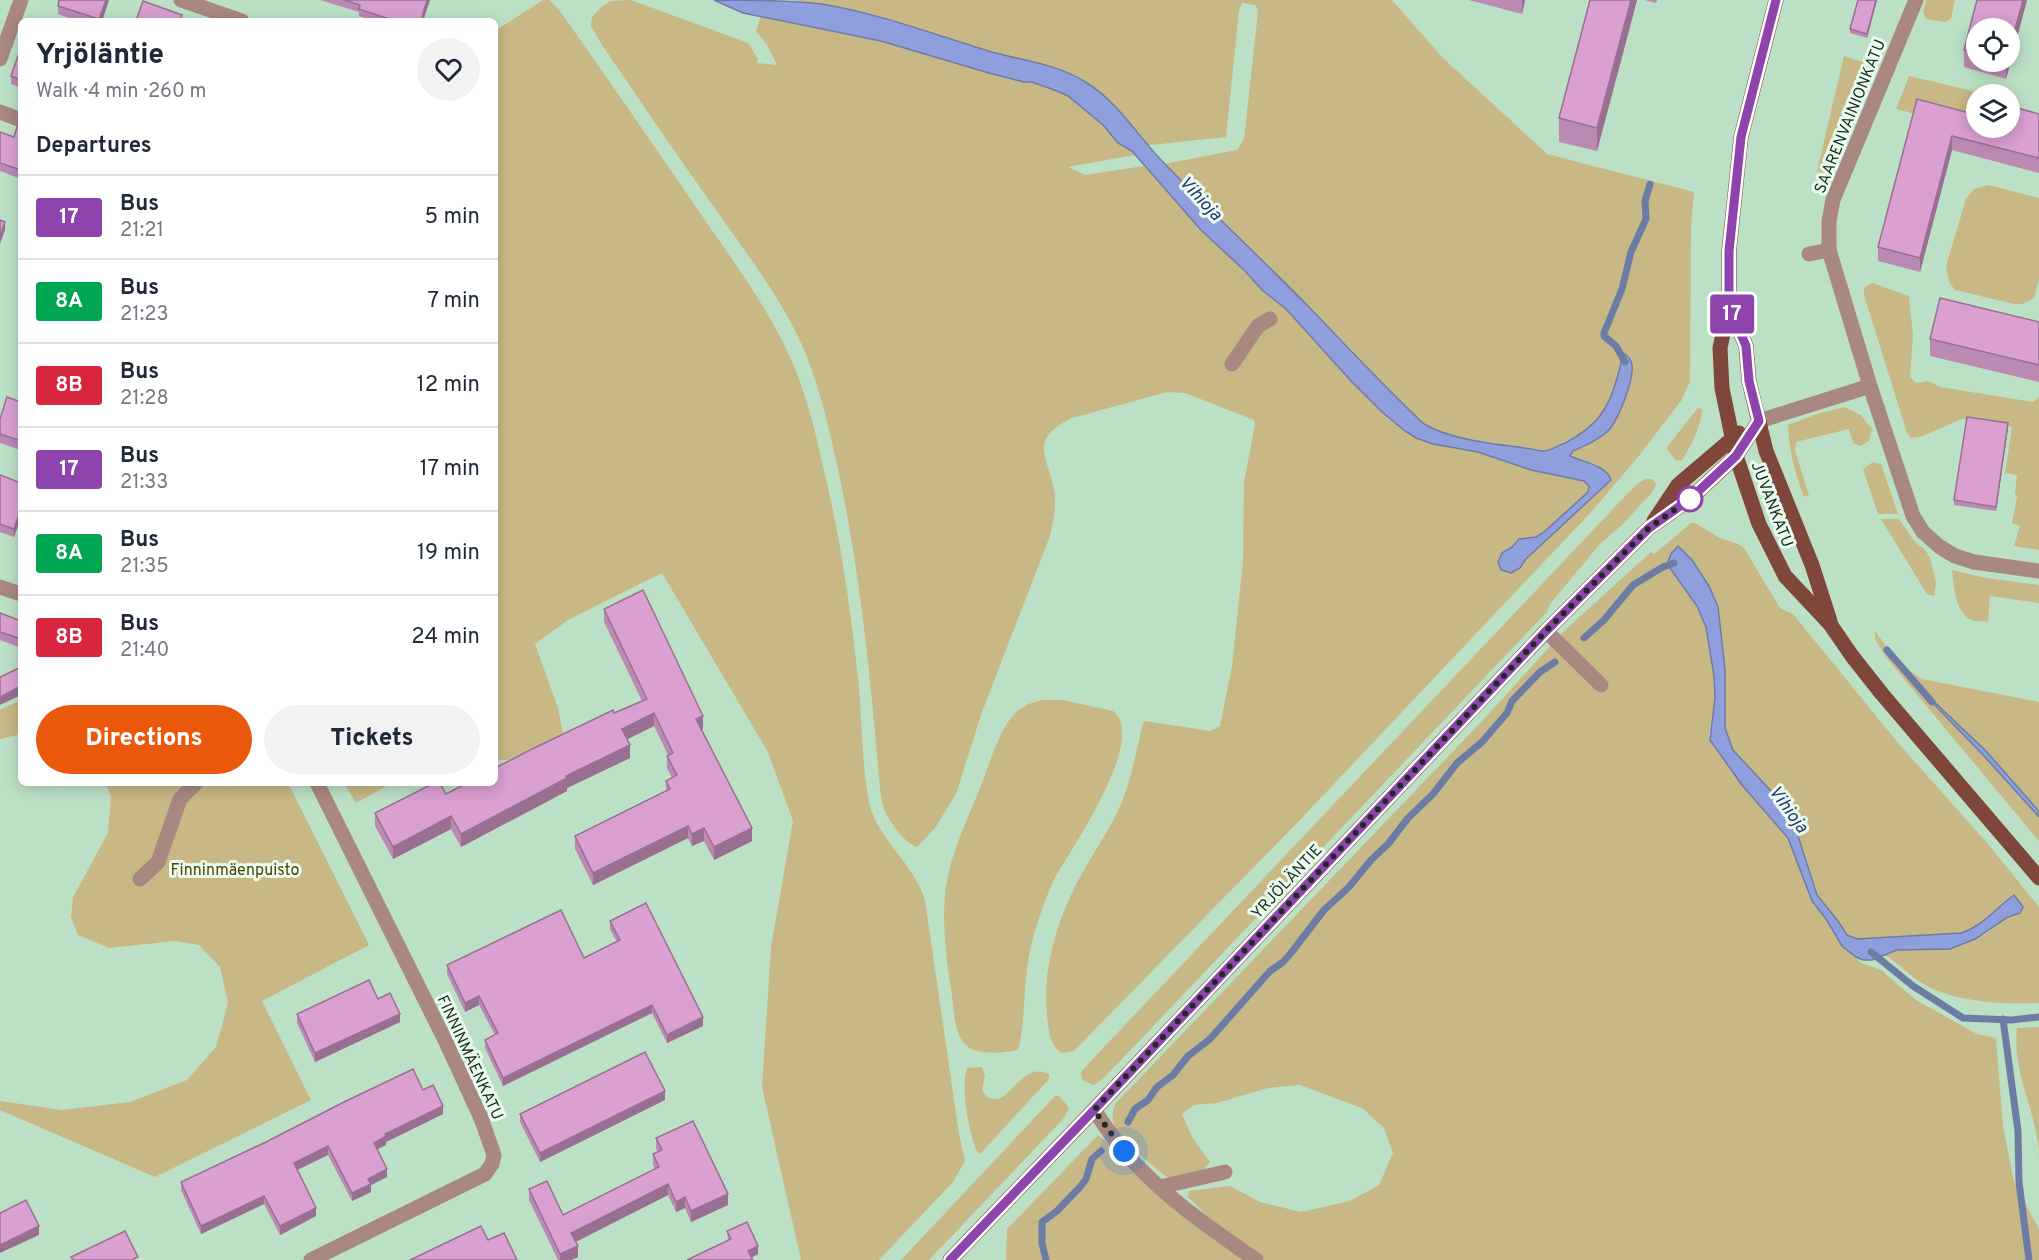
<!DOCTYPE html>
<meta charset="utf-8">
<style>
:root{--surface:#fff;--page:#f2f2f3;--text:#1f2937;--muted:#747a83;--line:#e0e1e3;--accent:#ea580c}
body{margin:0;font-family:Overpass,sans-serif;background:var(--page);color:var(--text);height:100vh;display:flex;flex-direction:column;font-size:22px;white-space:nowrap}
*{box-sizing:border-box;margin:0}
p{font-size:20px;color:var(--muted)}
.icon{flex:none;width:33px;height:33px;fill:none;stroke:currentColor;stroke-width:2;stroke-linecap:round;stroke-linejoin:round}
.map{position:relative;flex:1;overflow:hidden}
.sheet{position:absolute;left:18px;top:18px;width:480px;height:768px;display:flex;flex-direction:column;background:var(--surface);border-radius:9px;box-shadow:0 3px 15px #0003}
.sheet>*{flex:none}
.badge{padding:0 12px;border-radius:4px;font-size:21px;line-height:39px}
.buttons{position:absolute;left:1966px;top:18px;display:grid;gap:12px}
.buttons a{display:grid;place-items:center;width:54px;height:54px;border-radius:50%;background:var(--surface);box-shadow:0 3px 15px #0003;font-size:30px}
.you{position:absolute;width:30px;height:30px;margin:-15px;border:4px solid #fff;border-radius:50%;background:#1a73e8;box-shadow:0 0 0 9px #1a73e833}
.map>.badge{position:absolute;translate:-50% -50%;box-shadow:0 0 0 3px #fff}
h2{padding:0 18px;font-size:22px;line-height:54px}
.round{display:grid;place-items:center;flex:none;width:63px;height:63px;border-radius:32px;background:var(--page)}
.summary{display:flex;align-items:center;justify-content:space-between;height:102px;padding:0 18px}
h1{font-size:28px;font-weight:800;line-height:45px}
.cta{display:flex;gap:12px;margin-top:auto;padding:12px 18px}
.cta a{flex:1;height:69px;border-radius:36px;background:var(--accent);color:#fff;font-size:24px;font-weight:800;line-height:69px;text-align:center}
.cta a+a{background:var(--page);color:var(--text)}
ul{padding:0;list-style:none}
li{display:flex;align-items:center;gap:18px;height:84px;padding:0 18px;border-top:2px solid var(--line)}
li div{flex:1}
li b{display:block;font-size:22px}
li em{font-style:normal}
li .badge{min-width:66px;font-weight:700;text-align:center}
.map>svg:first-child{display:block}
</style>
<div class="map">
<svg width="2039" height="1260" viewBox="0 0 2039 1260">
<rect width="100%" height="100%" fill="#bce0c5"/>
<g fill="#c8b886">
<path d="M543 0H549L557 7C604 73 650 140 696 207 732 260 775 316 798 376 808 403 815 430 821 458 840 533 851 610 859 688 862 724 862 761 868 797 874 837 913 861 925 900L959 1134 965 1161 953 1182 879 1260H801L762 1087 771 947 793 821 768 752 662 573 568 620 535 644 558 708 563 734 508 760H495V31Z"/>
<path d="M631 0 748 43 758 59 757 63 777 65 767 45 756 31 761 16 881 41 989 73 1024 82H1032L1057 91 1068 96 1103 125 1118 143 1127 147 1135 155 1068 167 1085 175 1144 166 1201 230 1245 271 1262 290 1286 309 1352 382 1382 412 1405 431 1416 438 1433 444 1478 452 1531 470 1584 481 1589 486 1588 492 1543 533 1536 537 1516 540 1512 547 1500 556 1498 566 1525 559 1611 480C1605 466 1586 461 1572 457L1571 453 1617 418 1628 390 1632 368 1621 355V361L1615 385 1603 414 1591 427 1552 449 1547 451 1467 439 1442 432 1424 424 1380 382 1350 348 1164 164 1237 150 1244 139 1258 12 1256 5 1242 3 1239 11 1226 137 1151 145H1147C1128 123 1112 99 1087 83 1059 64 1025 61 993 52 925 33 862 9 790 0H1392L1443 58 1547 154 1694 192 1691 226 1690 382 1681 401 1638 457 1593 510 1298 822 1074 1051 1061 1053C1049 1043 1049 1031 1047 1016 1042 970 1057 920 1079 879 1091 856 1107 834 1118 811 1131 783 1136 752 1143 723L1145 721 1210 731 1220 726 1232 666 1243 561 1244 482 1255 424 1254 420 1185 393 1167 392 1072 418C1029 440 1046 453 1054 489 1057 504 1053 521 1050 536L982 712 956 794 935 828 917 847C904 843 889 821 884 809 882 802 881 795 880 789 871 683 861 578 839 474 830 433 821 391 805 352 782 298 744 250 711 203 673 150 637 96 600 42L591 26 592 17 600 8 610 1Z"/>
<polygon points="1926,0 1955,0 1951,19 1945,22 1926,19 1923,12"/>
<polygon points="1844,56 1875,66 1828,173 1817,171"/>
<polygon points="1909,76 1985,94 1977,94 1977,128 1985,132 1896,109"/>
<polygon points="1989,185 2039,198 2039,279 2034,298 2022,304 2014,304 1955,290 1949,282 1946,266 1966,199 1974,189"/>
<polygon points="1872,283 1909,296 1913,335 1910,377 1916,383 1928,381 1940,387 2033,402 2039,397 2039,550 2014,546 2020,526 2012,523 2017,496 2015,494 2017,475 2005,473 2012,427 1962,419 1920,437 1911,438 1907,433 1864,295 1864,288"/>
<path d="M1844 407 1861 415 1872 429 1869 441 1860 446 1853 443 1849 429 1796 442 1795 451 1809 495 1804 497C1795 473 1789 450 1788 425L1817 414Z"/>
<path d="M1698 408 1702 409C1701 427 1692 444 1682 460L1676 461 1666 448Z"/>
<polygon points="1873,462 1881,464 1898,514 1878,514 1863,469"/>
<polygon points="1646,479 1652,479 1656,484 1654,490 1624,523 1600,544 1550,604 1547,612 1506,655 1103,1079 1094,1085 1082,1080 1081,1072 1089,1063 1629,492 1640,482"/>
<polygon points="1881,519 1899,519 1914,541 1926,551 1930,558 1936,582 1934,596 1927,594"/>
<path d="M1691 523H1695L1720 538 1738 544 1744 548 1780 608 1793 614 1899 744 1988 844 2039 907V1003C2005 1005 1952 1002 1922 983 1909 975 1898 963 1885 955L1897 950H1940L1985 934 2008 917 2020 913 2023 907 2015 896H2012C1996 910 1982 927 1961 933L1857 939 1847 936 1838 921 1817 895 1798 836 1771 791 1733 750 1725 728V669L1720 621 1692 560 1673 552 1664 565 1674 572 1703 615 1706 627 1714 676 1715 697 1709 735 1714 747 1742 785 1788 838 1820 913 1826 919 1835 937 1861 963 1881 970 1916 1000 1977 1034 1996 1038 2003 1126 2014 1182 2039 1229V1260H1264L1207 1216 1188 1197 1189 1191 1230 1186 1260 1202 1301 1212 1350 1201 1379 1185 1393 1153 1384 1128 1362 1108 1300 1085 1268 1088 1217 1103 1194 1105 1182 1114 1192 1137 1210 1162 1203 1171 1169 1179C1155 1167 1121 1141 1114 1126 1111 1117 1113 1110 1116 1103L1483 720 1563 632 1651 552 1654 554Z"/>
<path d="M1952 570 1986 578 2039 585V603L1990 596 1988 622C1983 621 1977 622 1972 620 1955 613 1954 586 1952 570Z"/>
<polygon points="1875,631 1899,664 1922,679 2039,702 2039,812 1986,751 1928,696 1926,697 1985,757 2034,812 2039,817 2039,841 1885,656 1875,639"/>
<polygon points="21,700 21,734 0,739 0,710"/>
<path d="M1043 700H1063L1113 711C1148 737 1073 847 1057 874 1047 892 1034 931 1030 951 1023 982 1026 1016 1019 1047L1017 1050C1004 1053 979 1055 968 1047 954 1036 954 1011 952 996 947 963 942 929 945 896 948 857 968 819 982 783 990 763 998 733 1012 717 1020 706 1030 703 1043 700Z"/>
<polygon points="105,783 288,783 369,945 262,1001 311,1100 155,1177 0,1110 0,1101 62,1110 130,1102 187,1080 216,1047 228,1003 220,967 199,945 175,941 109,948 78,935 71,917 73,897 108,833 111,796"/>
<polygon points="344,783 392,783 356,803"/>
<path d="M2039 1027V1166C2039 1158 2039 1150 2038 1142 2032 1103 2012 1068 2017 1028Z"/>
<path d="M982 1067 985 1075 982 1090 988 1098C991 1098 995 1099 998 1099 1013 1095 1025 1062 1049 1074V1079L981 1153 977 1152C969 1131 960 1089 967 1068Z"/>
<polygon points="1055,1096 1059,1096 1069,1108 1064,1118 929,1260 901,1260"/>
<polygon points="1098,1135 1104,1140 1246,1260 1006,1260 1007,1229"/>
</g>
<g fill="#8f9fde" stroke="#6d7ca5" stroke-width="1.5">
<path d="M714 0C750 0 786 0 822 4 881 14 936 35 992 52 1025 61 1058 64 1087 83 1119 103 1138 137 1165 164 1211 212 1260 257 1307 305 1346 345 1383 386 1424 424 1457 443 1506 444 1543 451 1551 451 1557 446 1565 443 1595 427 1608 412 1617 378 1619 371 1622 363 1621 355L1625 354C1627 356 1630 358 1631 361 1637 375 1617 423 1607 432 1597 441 1584 446 1573 451L1570 456C1583 462 1606 465 1611 480L1526 559 1520 568 1511 573 1501 570 1498 562 1502 553 1512 547 1519 539 1536 537 1543 533 1588 492 1589 486 1584 481 1531 470 1478 452 1433 444 1416 438 1405 431 1382 412 1352 382 1286 309 1262 290 1245 271 1201 230 1132 151 1118 143 1103 125 1068 96 1057 91 1032 82H1024L989 73 881 41 743 13Z"/>
<path d="M1678 546 1692 560 1709 586 1718 607 1725 669V728L1733 750 1771 791 1798 836 1817 895 1838 921 1847 935 1857 939 1961 933C1983 926 1996 908 2014 895L2023 907 2020 913 2008 917 1975 939 1950 949 1897 950 1872 960H1863L1856 957 1842 946 1826 919 1812 901 1788 838 1742 785 1710 740 1715 697 1714 676 1706 627 1697 606 1667 564 1671 554Z"/>
<polygon points="1926,696 1928,696 1986,751 2037,809 2039,817 1985,757"/>
</g>
<g fill="none" stroke-linecap="round" stroke-linejoin="round">
<g stroke="#6d7ca5" stroke-width="7">
<polyline points="1625,362 1616,346 1604,336 1604,333 1622,289 1631,252 1646,219 1645,201 1650,184"/>
<polyline points="1584,638 1604,620 1633,585 1663,567 1674,563"/>
<polyline points="1887,650 1932,702"/>
<polyline points="1871,952 1913,986 1963,1018 2011,1020 2039,1017"/>
<polyline points="2003,1019 2018,1131 2019,1182 2029,1260"/>
<polyline points="1128,1122 1135,1109 1148,1100 1157,1087 1173,1075 1188,1056 1210,1039 1270,971 1283,962 1291,953 1324,910 1349,887 1371,860 1388,844 1408,818 1433,794 1457,763 1482,742 1507,713 1512,701 1540,672 1555,662"/>
<polyline points="1046,1260 1042,1243 1042,1222 1057,1211 1080,1187 1086,1179 1092,1159 1101,1151"/>
</g>
<g stroke="#a98881" stroke-width="15">
<polyline points="181,0 242,21"/>
<polyline points="1916,0 1833,200 1829,221 1829,250 1870,386 1913,516 1923,532 1940,547 1955,556 1974,562 2039,571"/>
<polyline points="0,59 21,0"/>
<polyline points="0,112 21,120"/>
<polyline points="1809,254 1829,250"/>
<polyline points="1232,364 1258,326 1270,319"/>
<polyline points="1759,421 1870,386"/>
<polyline points="0,587 21,594"/>
<polyline points="1546,631 1601,685"/>
<polyline points="140,879 158,862 180,799 196,783"/>
<path d="M1094 1110C1104 1124 1113 1139 1124 1151 1161 1195 1210 1228 1256 1260"/>
<polyline points="1160,1187 1225,1172"/>
<polyline points="311,1260 485,1174 492,1164 494,1155 481,1118 446,1042 317,783"/>
</g>
<g stroke="#7f473b" stroke-width="15">
<polyline points="1776,0 1741,137 1729,251 1729,306 1720,348 1722,388 1736,456 1759,524 1785,576 1830,624 1852,656 1882,694 2039,878"/>
<polyline points="1729,306 1746,346 1749,381 1766,451 1812,565 1830,621"/>
<polyline points="1654,521 1678,485 1739,433"/>
<polyline points="950,1260 1094,1110 1546,631 1649,528 1690,499 1736,456 1759,421"/>
</g>
</g>
<g fill="#bb8ab3" fill-rule="evenodd">
<polygon points="59,0 109,0 102,21 78,21 58,14 58,6"/>
<polygon points="320,0 430,0 423,21 374,21 359,16 359,12"/>
<polygon points="1469,0 1525,0 1522,14"/>
<polygon points="1590,0 1637,0 1597,151 1559,142 1559,118"/>
<polygon points="1645,0 1657,0 1656,3"/>
<polygon points="1858,0 1877,0 1867,38 1850,33 1850,29"/>
<path d="M1977 0H2027L2006 79 1964 67V50ZM1977 28 2010 62H1977Z"/>
<polygon points="21,57 21,88 11,84 11,76"/>
<polygon points="1917,99 1977,128 2039,114 2039,173 1952,150 1920,272 1878,261 1878,247"/>
<polygon points="21,121 21,179 0,171 0,132 14,137"/>
<polygon points="2039,322 2039,382 1930,356 1930,339"/>
<polygon points="21,402 21,450 0,443 0,419"/>
<polygon points="2008,428 1996,511 1954,505 1954,500"/>
<polygon points="0,475 21,483 14,537 0,532"/>
<polygon points="604,609 703,729 702,730 752,841 714,860 704,841 692,846 688,838 593,885 575,849 575,836 666,791 666,781 672,778 667,768 667,756 668,755 654,726 627,739 630,758 567,788 567,791 461,847 451,829 393,859 375,826 375,813 446,794 642,701 604,622"/>
<polygon points="0,613 21,621 21,648 0,640"/>
<polygon points="610,921 703,1026 667,1043 652,1013 503,1086 485,1048 485,1040 495,1035 479,1005 465,1012 447,974 447,965 584,958 617,942 610,929"/>
<polygon points="378,999 400,1022 315,1062 297,1023 297,1014"/>
<polygon points="423,1090 443,1114 386,1142 386,1145 377,1149 387,1177 371,1185 371,1192 352,1201 328,1155 298,1170 316,1216 280,1235 264,1204 201,1234 181,1190 181,1182"/>
<polygon points="665,1100 540,1162 520,1122 520,1114"/>
<polygon points="656,1138 728,1205 691,1222 685,1208 676,1212 668,1195 576,1242 578,1257 571,1260 558,1260 529,1200 529,1189 563,1215 655,1169 653,1165 653,1154 658,1152 656,1149"/>
<polygon points="727,1231 758,1254 751,1258 728,1240"/>
</g>
<g fill="#997092">
<polygon points="106,0 109,0 102,21 99,21"/>
<polygon points="427,0 430,0 423,21 421,21"/>
<polygon points="1522,0 1525,0 1522,14"/>
<polygon points="1631,0 1637,0 1597,151 1597,128"/>
<polygon points="1876,0 1877,0 1867,38 1867,34"/>
<polygon points="2023,0 2027,0 2006,79 2006,62 2010,62 2010,48"/>
<polygon points="1952,136 1952,150 1920,272 1920,258"/>
<polygon points="5,222 5,230 0,244 0,235"/>
<polygon points="2008,423 2008,428 1996,511 1996,507"/>
<polygon points="21,509 21,517 14,537 14,529"/>
<polygon points="21,686 21,695 0,705 0,697"/>
<polygon points="654,713 654,726 622,742 622,729"/>
<polygon points="703,716 703,729 696,732 696,719"/>
<polygon points="630,745 630,758 567,788 567,791 461,847 461,834 566,776"/>
<polygon points="451,816 451,829 393,859 393,847"/>
<polygon points="688,826 688,838 593,885 593,873"/>
<polygon points="704,828 704,841 692,846 692,834"/>
<polygon points="752,828 752,841 714,860 714,847"/>
<polygon points="479,996 479,1005 465,1012 465,1003"/>
<polygon points="652,1005 652,1013 503,1086 503,1078"/>
<polygon points="400,1014 400,1022 315,1062 315,1053"/>
<polygon points="703,1017 703,1026 667,1043 667,1035"/>
<polygon points="665,1091 665,1100 540,1162 540,1153"/>
<polygon points="443,1106 443,1114 386,1142 386,1145 374,1151 374,1143 385,1134"/>
<polygon points="328,1146 328,1155 294,1171 294,1163"/>
<polygon points="387,1169 387,1177 371,1185 371,1192 352,1201 352,1193 368,1179"/>
<polygon points="668,1184 668,1195 571,1244 571,1233"/>
<polygon points="728,1194 728,1205 691,1222 691,1211"/>
<polygon points="264,1196 264,1204 201,1234 201,1226"/>
<polygon points="685,1197 685,1208 676,1212 676,1202"/>
<polygon points="316,1208 316,1216 280,1235 280,1226"/>
<polygon points="39,1226 39,1235 0,1253 0,1245"/>
<polygon points="578,1246 578,1257 571,1260 560,1260 560,1254"/>
<polygon points="758,1246 758,1254 748,1259 748,1251"/>
</g>
<g fill="#daa0d0" stroke="#997092" stroke-width="1.5">
<polygon points="59,0 106,0 99,19 58,6"/>
<polygon points="344,0 427,0 421,21 395,21 359,9 360,5"/>
<polygon points="1590,0 1631,0 1597,128 1559,118"/>
<polygon points="1858,0 1876,0 1867,34 1850,29"/>
<polygon points="1977,0 2023,0 2010,48 2010,28 1977,28 1977,53 1964,50"/>
<polygon points="143,1 182,15 179,21 136,21"/>
<polygon points="18,56 21,57 21,80 11,76"/>
<polygon points="1917,99 1977,115 1977,128 2010,128 2010,106 2039,114 2039,158 1952,136 1920,258 1878,247"/>
<polygon points="19,121 21,121 21,170 0,163 0,164 0,132 14,137"/>
<polygon points="0,220 5,222 0,235"/>
<polygon points="1940,298 2039,322 2039,365 1930,339"/>
<polygon points="7,397 21,402 21,441 0,434 0,419"/>
<polygon points="1967,417 2008,423 1996,507 1954,500"/>
<polygon points="0,475 21,483 21,509 14,529 0,524"/>
<polygon points="643,590 703,716 696,719 752,828 714,847 704,828 692,834 688,826 593,873 575,836 670,789 666,781 677,775 667,756 673,753 654,713 622,729 630,745 566,776 567,778 461,834 451,816 393,847 375,813 434,783 440,783 446,794 467,783 495,783 495,768 530,750 613,710 614,713 647,699 604,609"/>
<polygon points="0,613 21,621 21,639 0,632"/>
<polygon points="21,667 21,686 0,697 0,677"/>
<polygon points="646,903 703,1017 667,1035 652,1005 503,1078 485,1040 498,1033 479,996 465,1003 447,965 561,910 584,958 620,940 610,921"/>
<polygon points="369,980 378,999 390,993 400,1014 315,1053 297,1014"/>
<polygon points="645,1052 665,1091 540,1153 520,1114"/>
<polygon points="413,1069 423,1090 433,1085 443,1106 385,1134 386,1136 374,1143 387,1169 368,1179 371,1184 352,1193 328,1146 294,1163 316,1208 280,1226 264,1196 201,1226 181,1182 268,1141 344,1102"/>
<polygon points="693,1121 728,1194 691,1211 685,1197 676,1202 668,1184 571,1233 578,1246 560,1254 529,1189 547,1181 563,1215 659,1167 653,1154 662,1150 656,1138"/>
<polygon points="26,1200 39,1226 0,1245 0,1213"/>
<polygon points="747,1222 758,1246 748,1251 753,1260 687,1260 731,1239 727,1231"/>
<polygon points="481,1226 488,1240 504,1233 517,1260 410,1260"/>
<polygon points="125,1231 138,1257 132,1260 73,1260 71,1257"/>
</g>
<g fill="none" stroke-linecap="round" stroke-linejoin="round">
<defs>
<polyline id="line" points="950,1260 1094,1110 1546,631 1649,528 1690,499 1736,456 1759,421 1749,381 1746,346 1729,306 1729,251 1741,137 1776,0"/>
</defs>
<use href="#line" stroke="#fff" stroke-width="14"/>
<use href="#line" stroke="#8e44ad" stroke-width="9"/>
<polyline stroke="#1d2b21" stroke-width="6" stroke-dasharray="0 10.8" points="1124,1151 1094,1110 1546,631 1649,528 1690,499"/>
</g>
<circle fill="#fff" stroke="#8e44ad" stroke-width="3" cx="1690" cy="499" r="12"/>
<g text-anchor="middle" stroke-width="6" stroke-linejoin="round" paint-order="stroke">
<g font-size="16" fill="#1d2b21" stroke="#eafcee">
<text transform="translate(1849 116) rotate(-68)" y="6">SAARENVAINIONKATU</text>
<text transform="translate(1773 504) rotate(69)" y="6">JUVANKATU</text>
<text transform="translate(1286 881) rotate(-47)" y="6">YRJÖLÄNTIE</text>
<text transform="translate(471 1057) rotate(65)" y="6">FINNINMÄENKATU</text>
</g>
<g font-size="16" fill="#514208" stroke="#eafcee">
<text x="235" y="875">Finninmäenpuisto</text>
</g>
<g font-size="18" font-style="italic" fill="#28317a" stroke="#eafcee">
<text transform="translate(1201 198) rotate(47)" y="6">Vihioja</text>
<text transform="translate(1789 809) rotate(54)" y="6">Vihioja</text>
</g>
</g>
</svg>
<div class="buttons">
<a><svg class="icon" aria-label="locate" viewBox="0 0 24 24"><circle cx="12" cy="12" r="6"/><path d="M12 2v4M12 18v4M2 12h4M18 12h4"/></svg></a>
<a><svg class="icon" aria-label="layers" viewBox="0 0 24 24"><path d="M12 4l9 5-9 5-9-5zM3 14l9 5 9-5"/></svg></a>
</div>
<div class="you" style="left:1124px;top:1151px"></div>
<b class="badge" style="left:1732px;top:314px;background:#8e44ad;color:#fff">17</b>
<section class="sheet">
<div class="summary"><div><h1>Yrjöläntie</h1><p>Walk · 4 min · 260 m</p></div><a class="round"><svg class="icon" aria-label="heart" viewBox="0 0 24 24"><path d="M12 20l-8-8c-3-5 5-10 8-4 3-6 11-1 8 4z"/></svg></a></div>
<h2>Departures</h2>
<ul>
<li><span class="badge" style="background:#8e44ad;color:#fff">17</span><div><b>Bus</b><p>21:21</p></div><em>5 min</em></li>
<li><span class="badge" style="background:#00a651;color:#fff">8A</span><div><b>Bus</b><p>21:23</p></div><em>7 min</em></li>
<li><span class="badge" style="background:#d7263d;color:#fff">8B</span><div><b>Bus</b><p>21:28</p></div><em>12 min</em></li>
<li><span class="badge" style="background:#8e44ad;color:#fff">17</span><div><b>Bus</b><p>21:33</p></div><em>17 min</em></li>
<li><span class="badge" style="background:#00a651;color:#fff">8A</span><div><b>Bus</b><p>21:35</p></div><em>19 min</em></li>
<li><span class="badge" style="background:#d7263d;color:#fff">8B</span><div><b>Bus</b><p>21:40</p></div><em>24 min</em></li>
</ul>
<div class="cta"><a>Directions</a><a>Tickets</a></div>
</section>
</div>
